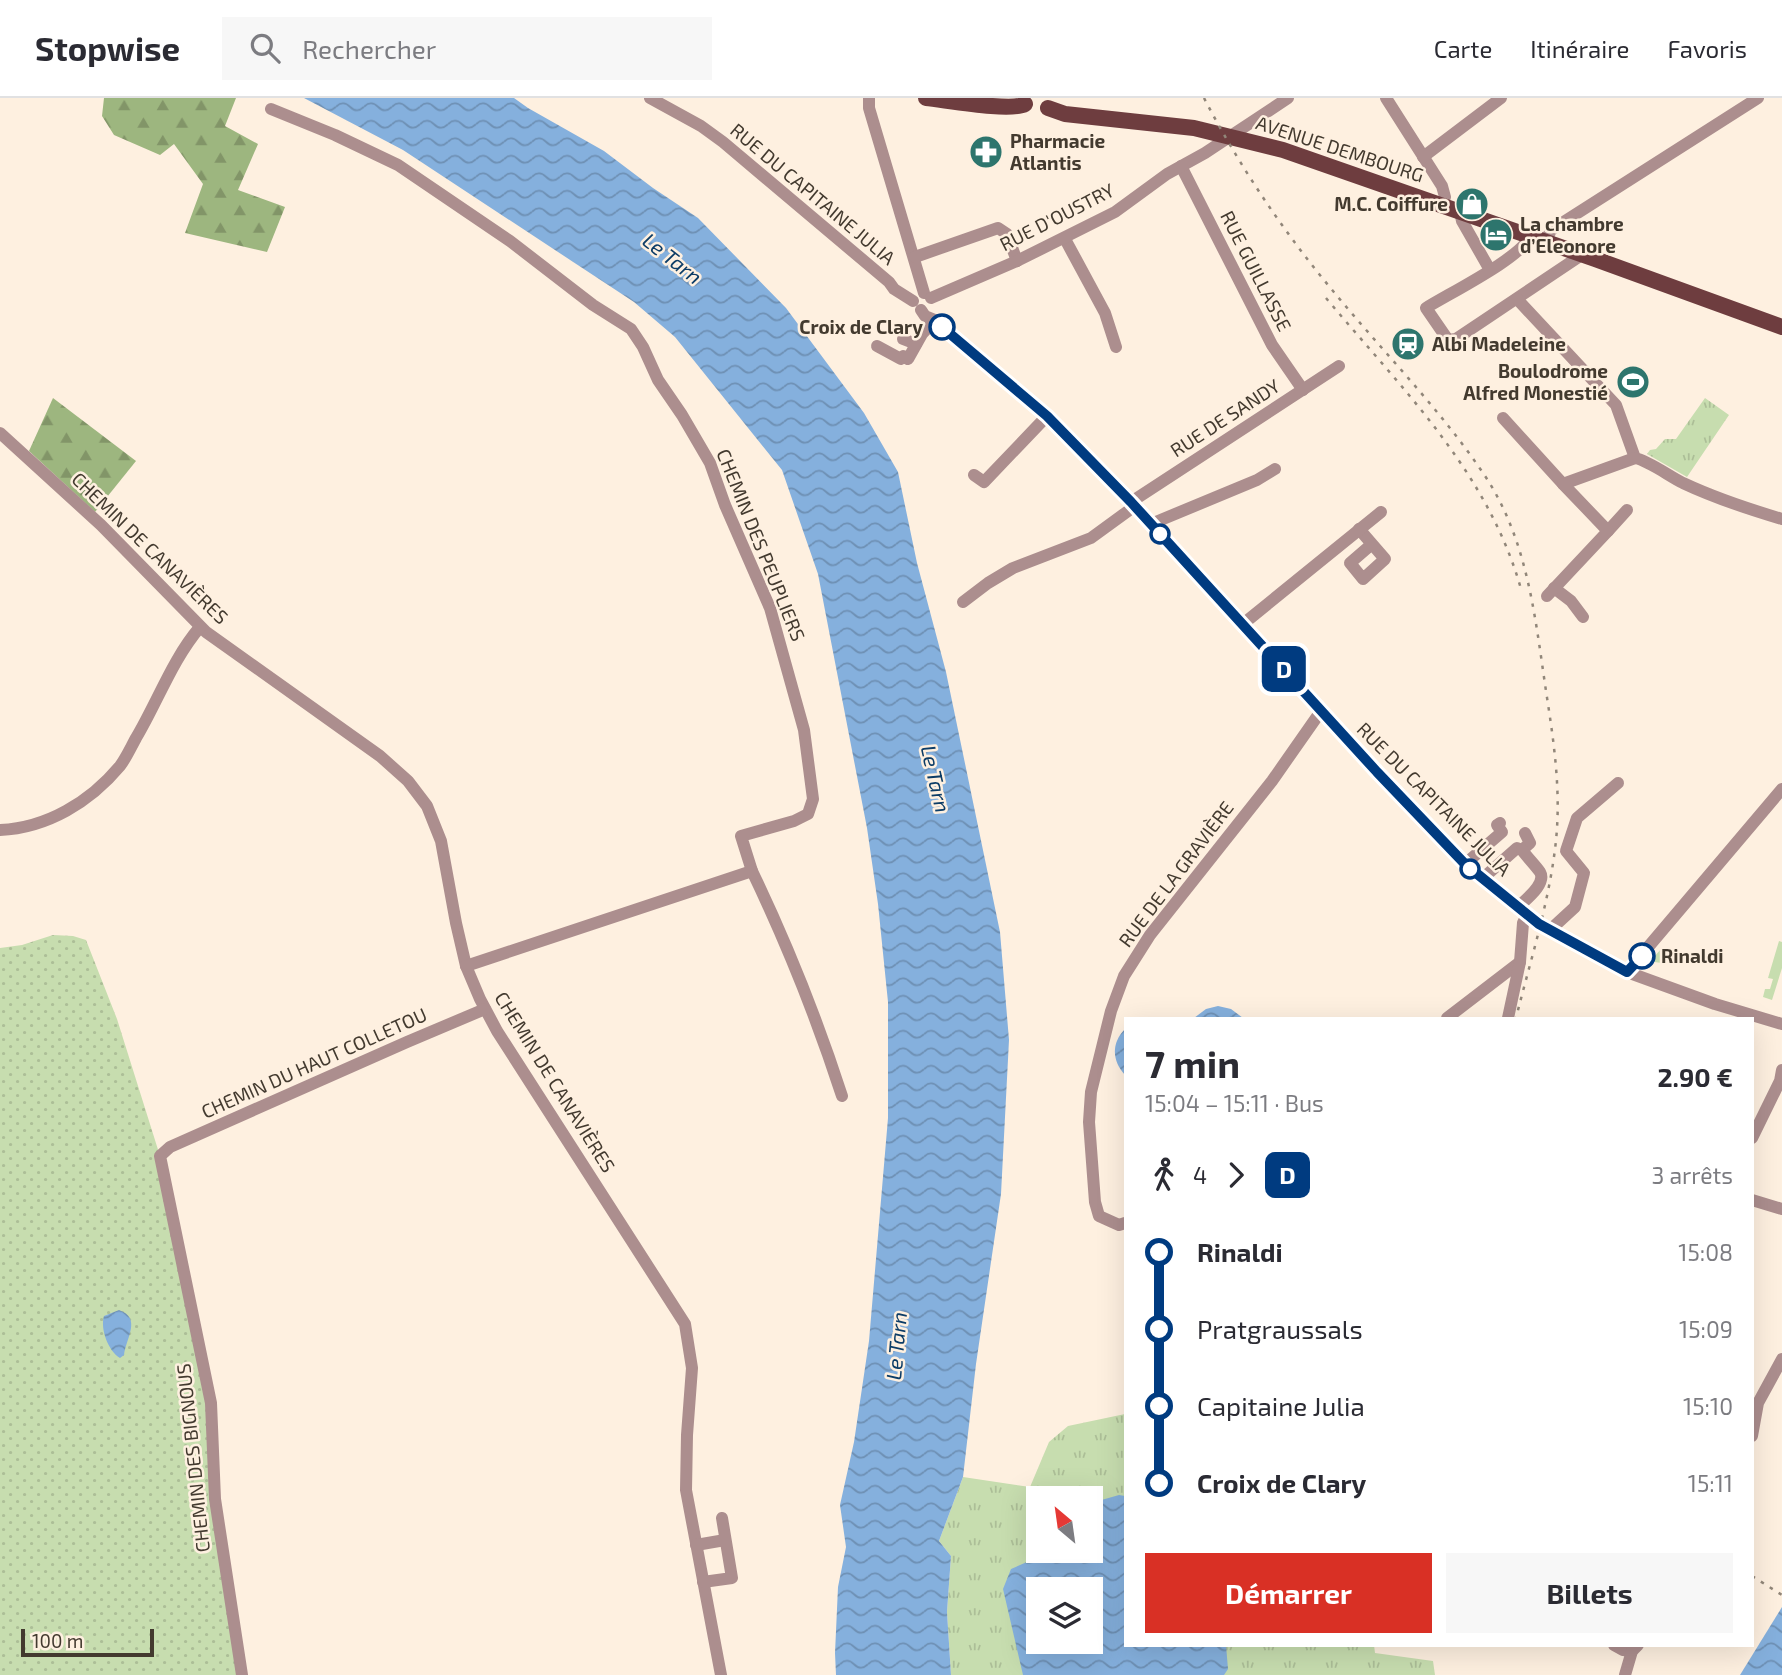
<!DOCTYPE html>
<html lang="fr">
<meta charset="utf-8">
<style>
:root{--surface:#fff;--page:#f7f7f7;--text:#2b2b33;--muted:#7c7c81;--line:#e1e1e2;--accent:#d93025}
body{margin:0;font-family:"Exo 2",sans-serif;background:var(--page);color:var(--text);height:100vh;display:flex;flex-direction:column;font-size:26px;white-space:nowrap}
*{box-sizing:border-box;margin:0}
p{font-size:23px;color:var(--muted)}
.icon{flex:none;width:38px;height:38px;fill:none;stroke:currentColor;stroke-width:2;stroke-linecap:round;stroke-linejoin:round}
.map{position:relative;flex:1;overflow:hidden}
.panel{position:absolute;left:1124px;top:919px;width:630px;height:630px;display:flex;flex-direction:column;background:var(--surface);border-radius:0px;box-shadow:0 7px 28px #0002}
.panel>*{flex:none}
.badge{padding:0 14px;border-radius:10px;font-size:24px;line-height:46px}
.needle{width:46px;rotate:331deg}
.tools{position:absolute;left:1026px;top:1388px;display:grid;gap:14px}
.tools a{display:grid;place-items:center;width:77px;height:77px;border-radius:0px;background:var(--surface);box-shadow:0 7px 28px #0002;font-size:35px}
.scale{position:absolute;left:21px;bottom:18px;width:133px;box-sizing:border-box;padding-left:7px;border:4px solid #433a2f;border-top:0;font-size:19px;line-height:24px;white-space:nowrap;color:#433a2f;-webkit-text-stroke:5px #fef0e0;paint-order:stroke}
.map>.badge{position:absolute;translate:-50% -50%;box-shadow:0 0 0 4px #fff}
.legs{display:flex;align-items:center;gap:10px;height:77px;padding:0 21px;font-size:23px}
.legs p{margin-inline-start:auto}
.overview{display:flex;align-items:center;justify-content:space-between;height:119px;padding:0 21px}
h1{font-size:38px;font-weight:700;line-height:52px}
.primary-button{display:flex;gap:14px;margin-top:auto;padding:14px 21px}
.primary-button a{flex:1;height:80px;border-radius:0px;background:var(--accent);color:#fff;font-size:28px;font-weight:700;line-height:80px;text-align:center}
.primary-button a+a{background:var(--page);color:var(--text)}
ul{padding:0 21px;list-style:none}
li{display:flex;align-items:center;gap:24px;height:77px;font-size:26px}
li i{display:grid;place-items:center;width:10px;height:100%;margin:0 9px;background:currentColor}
li i::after{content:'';width:18px;height:18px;margin:-9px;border:5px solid;border-radius:50%;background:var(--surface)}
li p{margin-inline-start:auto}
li:first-child i{background:linear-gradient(#0000 50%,currentColor 0)}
li:last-child i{background:linear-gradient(currentColor 50%,#0000 0)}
header{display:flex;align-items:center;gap:42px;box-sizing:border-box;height:98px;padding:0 35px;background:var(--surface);border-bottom:2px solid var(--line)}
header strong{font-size:33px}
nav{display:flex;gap:38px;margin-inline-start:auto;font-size:24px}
.search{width:490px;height:63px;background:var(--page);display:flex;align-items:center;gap:18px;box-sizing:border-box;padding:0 24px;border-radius:0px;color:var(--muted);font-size:26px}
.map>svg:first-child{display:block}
</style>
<header>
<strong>Stopwise</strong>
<div class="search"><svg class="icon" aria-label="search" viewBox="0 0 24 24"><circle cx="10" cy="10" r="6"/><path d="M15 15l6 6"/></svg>Rechercher</div>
<nav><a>Carte</a><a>Itinéraire</a><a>Favoris</a></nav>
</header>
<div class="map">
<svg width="1782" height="1577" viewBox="0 0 1782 1577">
<defs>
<pattern id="grass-dots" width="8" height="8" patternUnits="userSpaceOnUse" patternTransform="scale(1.75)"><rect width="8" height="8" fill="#c7ddaf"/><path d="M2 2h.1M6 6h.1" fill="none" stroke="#acbe97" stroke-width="1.8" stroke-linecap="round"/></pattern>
<pattern id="forest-firs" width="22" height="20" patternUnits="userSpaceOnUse" patternTransform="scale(1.75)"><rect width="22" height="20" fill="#9db67f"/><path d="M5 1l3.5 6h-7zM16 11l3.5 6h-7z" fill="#829568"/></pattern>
<pattern id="park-tufts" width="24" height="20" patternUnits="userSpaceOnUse" patternTransform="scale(1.75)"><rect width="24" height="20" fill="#c7ddaf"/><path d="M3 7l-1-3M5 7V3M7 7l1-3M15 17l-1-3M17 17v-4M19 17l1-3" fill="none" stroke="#acbe97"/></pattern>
<pattern id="water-waves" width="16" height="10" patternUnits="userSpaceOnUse" patternTransform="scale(1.75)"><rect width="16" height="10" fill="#85b0dd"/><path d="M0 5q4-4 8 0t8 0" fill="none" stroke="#6e90b4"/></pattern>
</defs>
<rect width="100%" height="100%" fill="#fef0e0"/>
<polygon fill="url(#grass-dots)" points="53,837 73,838 86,842 117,921 160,1058 204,1269 215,1401 242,1577 0,1577 0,850 22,847"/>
<g fill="url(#forest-firs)">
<polygon points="104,0 236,0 225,28 258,46 238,92 285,109 267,154 185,135 203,86 174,46 160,57 114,37 102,18"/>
<polygon points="53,300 136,363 95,414 29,353"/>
</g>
<g fill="url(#park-tufts)" fill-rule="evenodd">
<polygon points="1705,300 1729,317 1687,379 1647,356 1650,352 1656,351 1665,341 1676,341"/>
<polygon points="1662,850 1675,861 1670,866 1654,864 1652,861"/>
<path d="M1125 1316V1547H1374L1375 1555 1433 1563 1435 1577H951L947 1514 951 1458 939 1443 963 1379 1030 1389 1049 1344 1068 1328ZM1038 1400H1090V1452H1038ZM1038 1491H1090V1544H1038Z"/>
</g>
<polygon fill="#c7ddaf" points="1779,843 1782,844 1782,870 1772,902 1763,899 1765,891 1770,891 1773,881 1768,880"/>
<g fill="url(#water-waves)" fill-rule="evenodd">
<polygon points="304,0 514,0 528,10 604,53 653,90 698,120 786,210 864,315 898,374 917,465 946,574 1000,834 1009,942 1001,1096 976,1266 963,1379 939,1443 951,1458 947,1514 951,1577 836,1577 835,1555 838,1489 846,1449 840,1407 854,1344 869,1243 888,1020 888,904 878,806 867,730 818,476 782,372 675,239 634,204 403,52"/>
<polygon points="1218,908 1231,911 1243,920 1194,920 1206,911"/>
<path d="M1125 931V977C1112 963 1111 945 1125 931Z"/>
<path d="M119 1212C142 1220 126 1240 124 1257L120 1260C108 1253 100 1230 104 1218Z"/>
<path d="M1119 1397 1125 1398V1547H1226L1228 1571 1224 1577H1023L1003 1491 1011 1471 1052 1453 1090 1452V1408L1098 1403ZM1038 1491H1090V1544H1038Z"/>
<polygon points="1782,1509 1782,1577 1740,1577"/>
</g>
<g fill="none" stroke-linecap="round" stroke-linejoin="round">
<g stroke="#ac8e8e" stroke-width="12">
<polyline points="650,0 701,28 723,44 889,184 894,191 913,203"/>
<polyline points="869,0 869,10 924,195"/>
<polyline points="1386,0 1442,88 1445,99 1442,107"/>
<polyline points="271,11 335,37 398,67 510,143 593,207 631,231 643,249 658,282 682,317 710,365 725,407 770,510 804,632 813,701 808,716 794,723 741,738 752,773"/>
<polyline points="1423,59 1501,0"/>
<polyline points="1181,68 1272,247 1303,292"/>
<polyline points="1460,113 1462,123 1490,172"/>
<path d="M1530 138C1523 159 1448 196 1426 210L1448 242 1456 241 1583 156"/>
<polyline points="1065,141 1105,215 1116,249"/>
<polyline points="1546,143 1551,132 1758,0"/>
<polyline points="915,159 998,130 1007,136 1017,163"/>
<polyline points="931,200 1017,163 1115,114 1167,76 1205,55 1288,0"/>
<path d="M1517 201 1616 307 1635 360C1649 363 1669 378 1683 385 1715 400 1748 411 1782 421"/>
<polyline points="921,212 925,218 935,222 1047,318 1131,404 1377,674 1465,766 1517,810 1550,832 1627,874 1715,906 1782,926"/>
<polyline points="903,241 916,246"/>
<polyline points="877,248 901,261 903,258 908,261 922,236 935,222"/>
<polyline points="1503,320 1563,386 1635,360"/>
<polyline points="0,335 101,427 206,534 380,658 408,683 427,708 441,743 456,825 466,868 480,901 497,933 685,1226 692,1270 687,1337 686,1392 721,1577"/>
<polyline points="974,377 984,384 1047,318"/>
<polyline points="1131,404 1339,268"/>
<polyline points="1151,426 1257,382 1275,371"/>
<polyline points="1359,431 1385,461 1363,481 1350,465 1372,446"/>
<polyline points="1608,433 1627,412"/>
<polyline points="1554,490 1571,503 1583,519"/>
<polyline points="1547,498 1608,433 1563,386"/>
<polyline points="963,504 988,485 1013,470 1091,440 1135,408"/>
<polyline points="1243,526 1381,414"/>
<path d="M0 732C47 730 90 704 120 668 126 660 131 649 136 640 158 603 172 562 200 529"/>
<polyline points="1465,766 1502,734 1497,727 1500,725"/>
<polyline points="1482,781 1517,750 1522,752 1530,745 1525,735"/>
<path d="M1517 810C1525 802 1547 786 1540 774 1535 767 1527 759 1522 752"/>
<polyline points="1550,832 1575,809 1584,775 1566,753 1577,720 1618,685"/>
<path d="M466 868 752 773C787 846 817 921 842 998"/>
<polyline points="1627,874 1782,691"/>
<polyline points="1447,920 1520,864"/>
<polyline points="1508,920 1520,864 1523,825 1527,817"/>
<polyline points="1752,1040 1780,983 1782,972"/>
<polyline points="1752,1102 1782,1111"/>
<polyline points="1125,1125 1119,1127 1099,1118 1095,1104 1089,1024 1091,994 1111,913 1124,878 1150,837 1272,683 1321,613"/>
<polyline points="1752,1338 1758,1305 1782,1261"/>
<polyline points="696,1447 725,1442"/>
<polyline points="703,1484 732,1480 722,1420"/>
<polyline points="1614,1547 1623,1552 1632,1553"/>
<polyline points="242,1577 215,1401 211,1305 160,1058 170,1049 407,944 485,911"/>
<polyline points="1625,1577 1632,1553 1638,1547"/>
</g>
<g stroke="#6e3d3f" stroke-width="16">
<path d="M926 0C946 2 1011 14 1025 6"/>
<polyline points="1048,10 1065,16 1194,30 1283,52 1595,161 1782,229"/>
</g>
<g stroke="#918679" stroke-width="2.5" stroke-dasharray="3.5 7" stroke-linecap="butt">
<path d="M1204 0C1240 69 1283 133 1333 193 1384 255 1443 314 1487 381 1528 445 1535 519 1546 593 1554 645 1562 697 1555 751 1548 808 1530 864 1516 920"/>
<path d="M1326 200C1402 291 1488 374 1521 491"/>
<polyline points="1752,1478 1782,1497"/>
</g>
</g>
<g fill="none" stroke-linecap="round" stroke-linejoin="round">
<defs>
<polyline id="line-1" points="942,229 1047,318 1131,404 1377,674 1465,766 1539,826 1627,874 1642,858"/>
</defs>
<use href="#line-1" stroke="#fff" stroke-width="16"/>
<use href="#line-1" stroke="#003b80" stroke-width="10"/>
</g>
<defs>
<symbol id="pharmacy-disc" viewBox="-11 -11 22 22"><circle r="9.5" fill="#2d756d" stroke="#fef0e0"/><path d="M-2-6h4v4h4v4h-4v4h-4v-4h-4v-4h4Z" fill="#fff"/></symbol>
<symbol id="shop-disc" viewBox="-11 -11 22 22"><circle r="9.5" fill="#2d756d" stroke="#fef0e0"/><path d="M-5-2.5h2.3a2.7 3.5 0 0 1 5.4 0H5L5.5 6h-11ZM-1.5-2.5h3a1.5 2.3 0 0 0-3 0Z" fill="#fff"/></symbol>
<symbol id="hotel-disc" viewBox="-11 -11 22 22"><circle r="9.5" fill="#2d756d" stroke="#fef0e0"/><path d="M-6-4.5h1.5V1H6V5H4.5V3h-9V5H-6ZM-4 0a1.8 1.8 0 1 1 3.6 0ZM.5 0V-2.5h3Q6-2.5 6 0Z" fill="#fff"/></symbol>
<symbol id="station-disc" viewBox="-11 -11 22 22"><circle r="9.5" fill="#2d756d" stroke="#fef0e0"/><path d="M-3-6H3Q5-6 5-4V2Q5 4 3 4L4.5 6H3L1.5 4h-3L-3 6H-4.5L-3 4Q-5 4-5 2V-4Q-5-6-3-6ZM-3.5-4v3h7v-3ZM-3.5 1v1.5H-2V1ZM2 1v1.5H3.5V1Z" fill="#fff"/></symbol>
<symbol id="stadium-disc" viewBox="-11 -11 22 22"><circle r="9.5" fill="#2d756d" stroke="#fef0e0"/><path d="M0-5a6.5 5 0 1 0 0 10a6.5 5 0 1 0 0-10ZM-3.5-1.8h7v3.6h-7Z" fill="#fff"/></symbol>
</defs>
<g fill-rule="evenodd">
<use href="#pharmacy-disc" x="967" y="35" width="38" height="38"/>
<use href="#shop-disc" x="1453" y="87" width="38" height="38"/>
<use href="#hotel-disc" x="1477" y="118" width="38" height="38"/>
<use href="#station-disc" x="1389" y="227" width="38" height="38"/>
<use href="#stadium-disc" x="1614" y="265" width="38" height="38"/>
</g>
<g fill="#fff" stroke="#003b80" stroke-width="3.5">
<circle cx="942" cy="229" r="12"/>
<circle cx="1160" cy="436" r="9"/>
<circle cx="1470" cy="771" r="9"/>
<circle cx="1642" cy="858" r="12"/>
</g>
<g text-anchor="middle" stroke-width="5" stroke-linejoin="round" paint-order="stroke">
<g font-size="19" font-weight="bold" fill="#433a2f" stroke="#fef0e0" text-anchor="start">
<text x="1010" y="50">Pharmacie<tspan x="1010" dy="22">Atlantis</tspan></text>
<text x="1448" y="113" text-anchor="end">M.C. Coiffure</text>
<text x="1520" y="133">La chambre<tspan x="1520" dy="22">d’Eleonore</tspan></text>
<text x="1432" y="253">Albi Madeleine</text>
<text x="1608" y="280" text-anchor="end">Boulodrome<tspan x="1608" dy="22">Alfred Monestié</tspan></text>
</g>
<g font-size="19" fill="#433a2f" stroke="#fef0e0">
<text transform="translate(1340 51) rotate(18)" y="7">AVENUE DEMBOURG</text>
<text transform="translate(813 96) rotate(40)" y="7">RUE DU CAPITAINE JULIA</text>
<text transform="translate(1057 119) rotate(-27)" y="7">RUE D'OUSTRY</text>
<text transform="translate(1256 173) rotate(63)" y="7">RUE GUILLASSE</text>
<text transform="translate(1225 320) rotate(-33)" y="7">RUE DE SANDY</text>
<text transform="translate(761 447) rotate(68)" y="7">CHEMIN DES PEUPLIERS</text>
<text transform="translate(150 450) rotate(44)" y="7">CHEMIN DE CANAVIÈRES</text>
<text transform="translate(1434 701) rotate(45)" y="7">RUE DU CAPITAINE JULIA</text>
<text transform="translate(1176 776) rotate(-53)" y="7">RUE DE LA GRAVIÈRE</text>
<text transform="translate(314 965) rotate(-24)" y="7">CHEMIN DU HAUT COLLETOU</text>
<text transform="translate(555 984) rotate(58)" y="7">CHEMIN DE CANAVIÈRES</text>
<text transform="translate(193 1360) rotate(-96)" y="7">CHEMIN DES BIGNOUS</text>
</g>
<g font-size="19" font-weight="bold" fill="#433a2f" stroke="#fef0e0" text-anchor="end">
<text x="923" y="236">Croix de Clary</text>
<text x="1661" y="865" text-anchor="start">Rinaldi</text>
</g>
<g font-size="21" font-style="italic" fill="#0c3c66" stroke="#fef0e0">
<text transform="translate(672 161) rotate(38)" y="7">Le Tarn</text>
<text transform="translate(935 681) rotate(77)" y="7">Le Tarn</text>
<text transform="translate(897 1248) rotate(-85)" y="7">Le Tarn</text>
</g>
</g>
</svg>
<div class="tools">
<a><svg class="needle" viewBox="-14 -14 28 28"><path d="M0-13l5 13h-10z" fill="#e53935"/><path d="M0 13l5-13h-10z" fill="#7c7c81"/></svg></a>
<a><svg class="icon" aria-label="layers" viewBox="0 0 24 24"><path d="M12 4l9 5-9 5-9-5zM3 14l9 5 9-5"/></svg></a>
</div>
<div class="scale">100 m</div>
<b class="badge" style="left:1284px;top:571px;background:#003b80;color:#fff">D</b>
<section class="panel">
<div class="overview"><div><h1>7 min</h1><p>15:04 – 15:11 · Bus</p></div><b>2.90 €</b></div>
<div class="legs"><svg class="icon" aria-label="walk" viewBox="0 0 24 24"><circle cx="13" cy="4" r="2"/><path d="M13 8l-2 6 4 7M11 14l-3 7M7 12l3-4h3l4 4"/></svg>4<svg class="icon" aria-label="forward" viewBox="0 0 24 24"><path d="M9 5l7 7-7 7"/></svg><b class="badge" style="background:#003b80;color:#fff">D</b><p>3 arrêts</p></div>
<ul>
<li><i style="color:#003b80"></i><b>Rinaldi</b><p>15:08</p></li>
<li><i style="color:#003b80"></i><span>Pratgraussals</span><p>15:09</p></li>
<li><i style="color:#003b80"></i><span>Capitaine Julia</span><p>15:10</p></li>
<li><i style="color:#003b80"></i><b>Croix de Clary</b><p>15:11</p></li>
</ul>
<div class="primary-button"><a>Démarrer</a><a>Billets</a></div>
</section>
</div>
